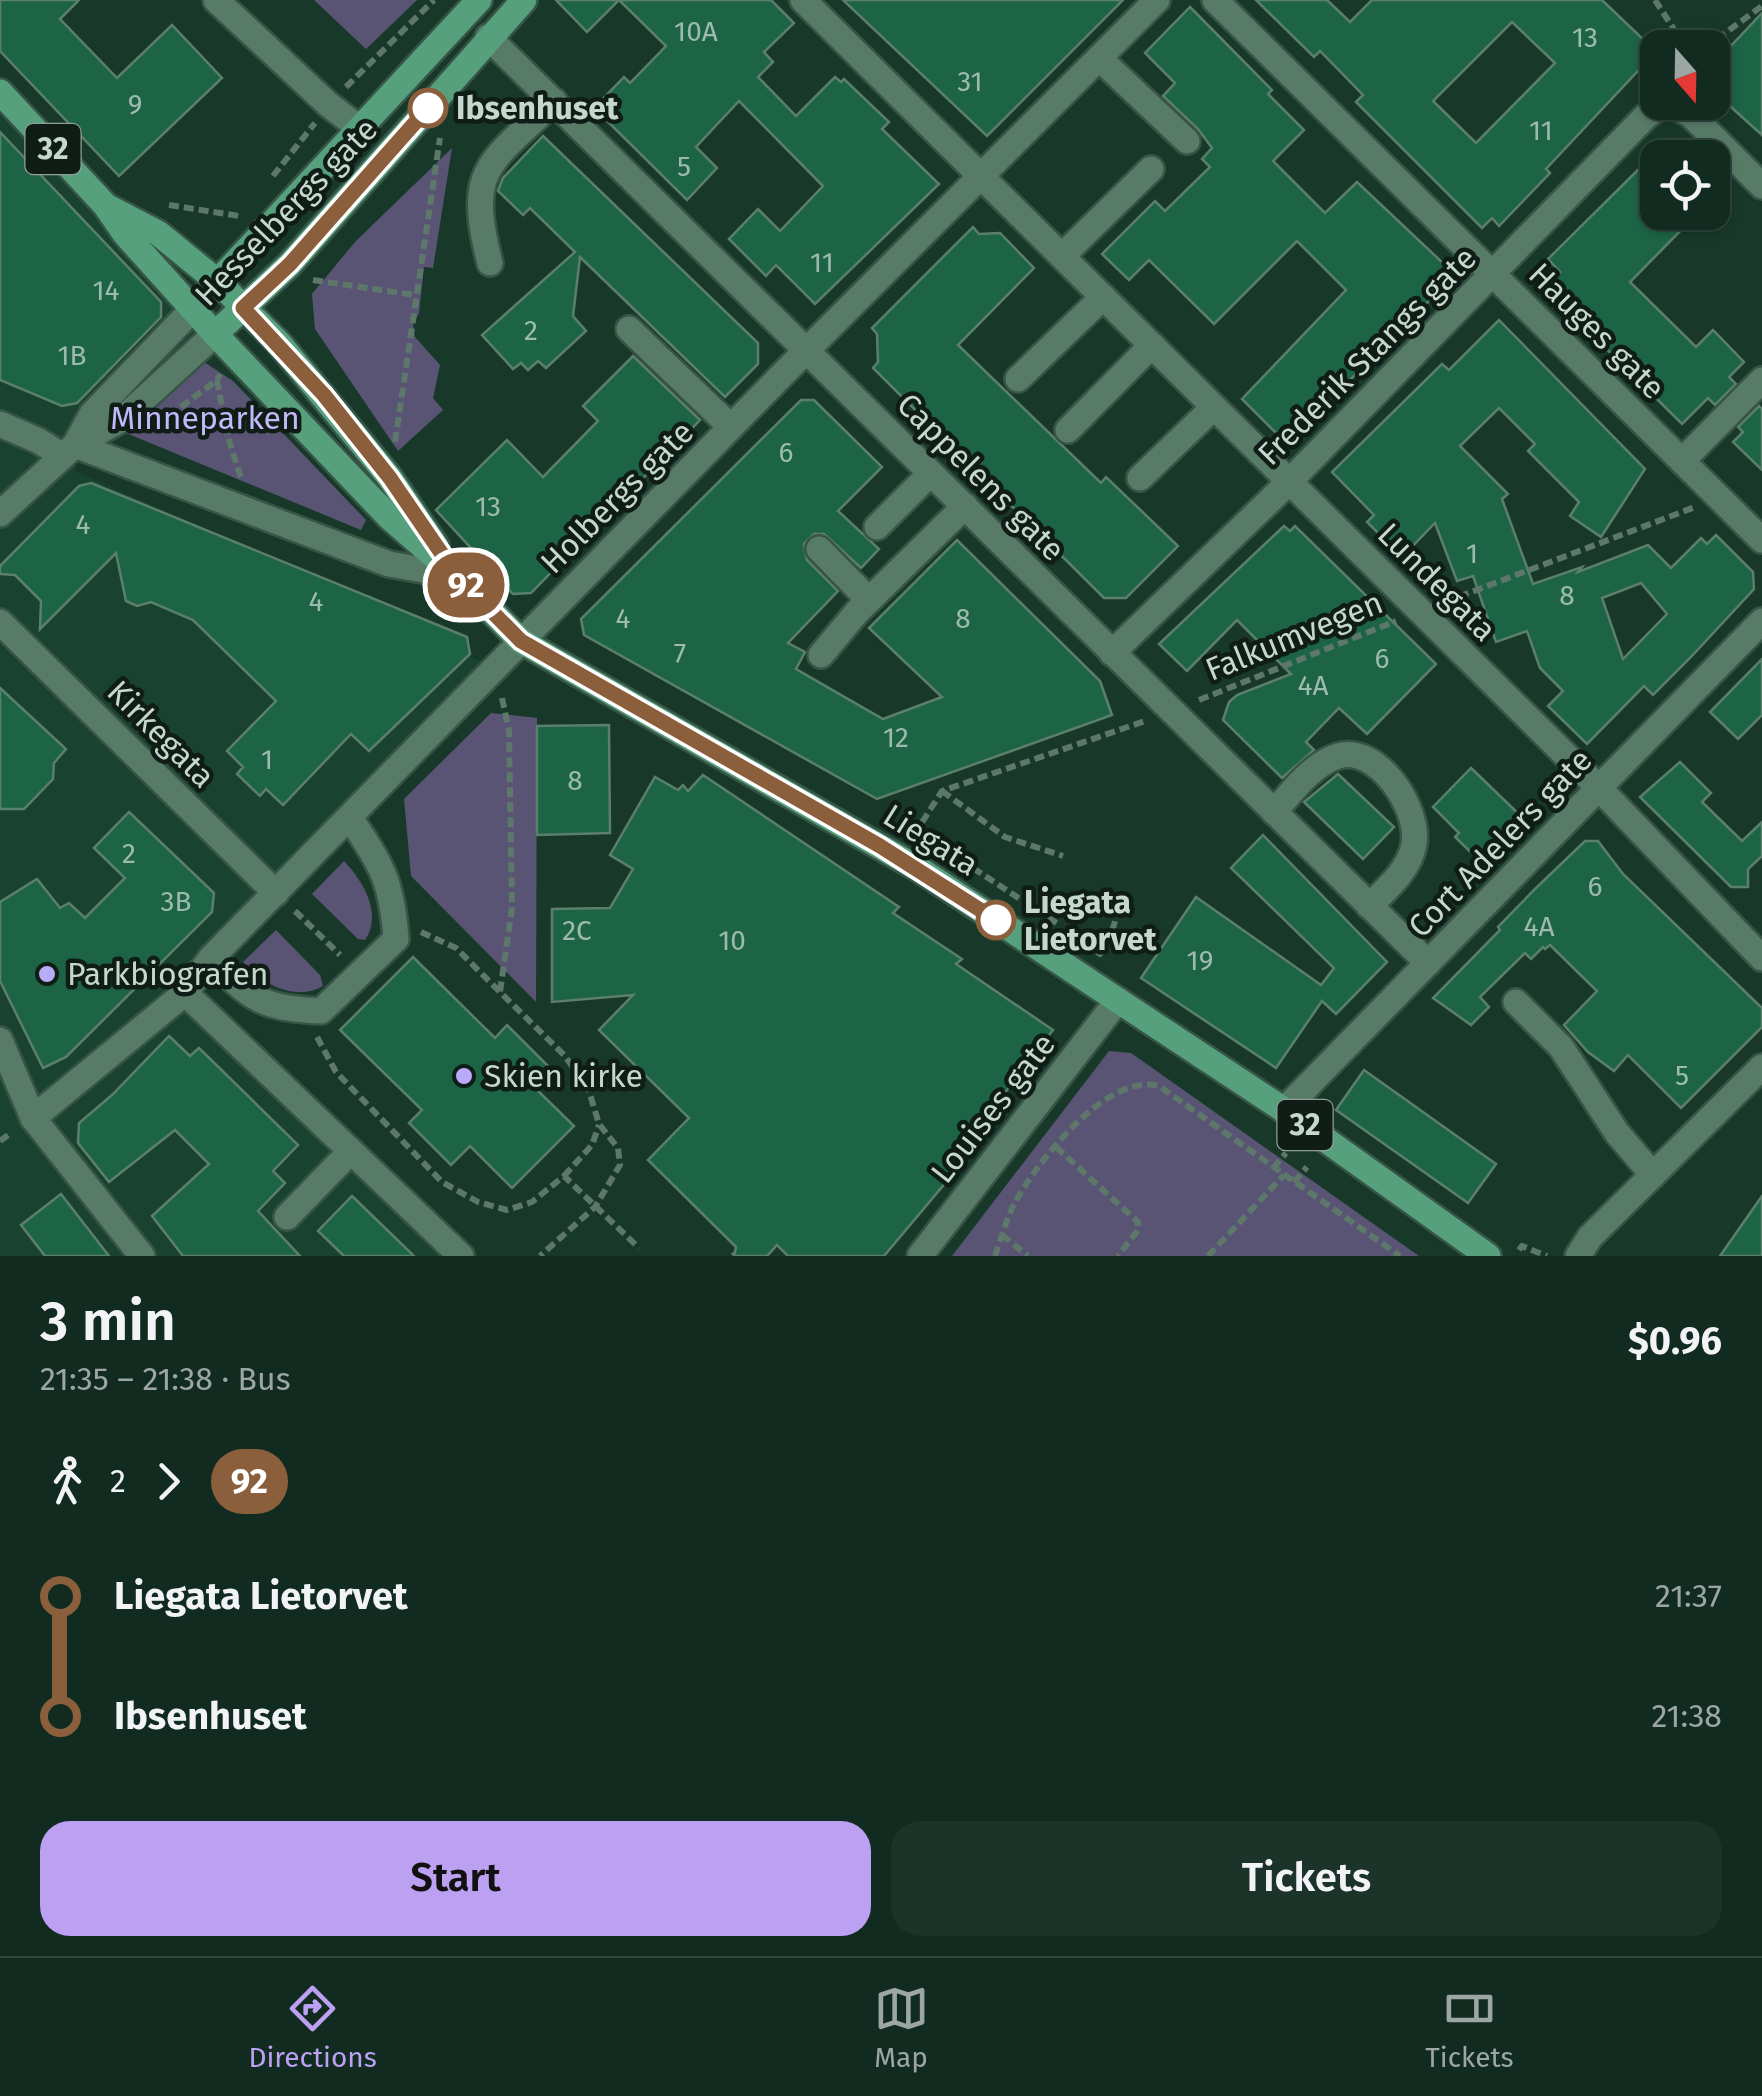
<!DOCTYPE html>
<meta charset="utf-8">
<style>
:root{--surface:#122b20;--page:#1b3329;--text:#f1f3f6;--muted:#9ca7a5;--line:#31473e;--accent:#bca0f2}
body{margin:0;font-family:"Fira Sans",sans-serif;background:var(--page);color:var(--text);height:100vh;display:flex;flex-direction:column;font-size:38px;white-space:nowrap}
*{box-sizing:border-box;margin:0}
p{font-size:32px;color:var(--muted)}
.icon{flex:none;width:55px;height:55px;fill:none;stroke:currentColor;stroke-width:2;stroke-linecap:round;stroke-linejoin:round}
.map{position:relative;height:1256px;overflow:hidden}
.side{display:flex;flex-direction:column;background:var(--surface);flex:1}
.side>*{flex:none}
.badge{padding:0 20px;border-radius:32px;font-size:35px;line-height:65px}
.needle{width:65px;rotate:160deg}
.fabs{position:absolute;left:1640px;top:30px;display:grid;gap:20px}
.fabs a{display:grid;place-items:center;width:90px;height:90px;border-radius:20px;background:var(--surface);box-shadow:0 2px 8px #0004,0 0 0 2px var(--line);font-size:50px}
.map>.badge{position:absolute;translate:-50% -50%;box-shadow:0 0 0 5px #fff}
.legs{display:flex;align-items:center;gap:15px;height:110px;padding:0 40px;font-size:32px}
.legs p{margin-inline-start:auto}
.summary{display:flex;align-items:center;justify-content:space-between;height:170px;padding:0 40px}
h1{font-size:55px;font-weight:600;line-height:75px}
.action{display:flex;gap:20px;margin-top:auto;padding:20px 40px}
.action a{flex:1;height:115px;border-radius:30px;background:var(--accent);color:#111;font-size:40px;font-weight:600;line-height:115px;text-align:center}
.action a+a{background:var(--page);color:var(--text)}
ul{padding:0 40px;list-style:none}
li{display:flex;align-items:center;gap:35px;height:120px;font-size:38px}
li i{display:grid;place-items:center;width:15px;height:100%;margin:0 12px;background:currentColor}
li i::after{content:'';width:25px;height:25px;margin:-12px;border:8px solid;border-radius:50%;background:var(--surface)}
li p{margin-inline-start:auto}
li:first-child i{background:linear-gradient(#0000 50%,currentColor 0)}
li:last-child i{background:linear-gradient(currentColor 50%,#0000 0)}
.dock{display:flex;justify-content:space-around;align-items:center;height:140px;border-top:2px solid var(--line);background:var(--surface);font-size:28px;color:var(--muted)}
.dock a{display:grid;justify-items:center;gap:5px}
.dock .selected{color:var(--accent)}
.map>svg:first-child{display:block}
</style>
<div class="map">
<svg width="1762" height="1256" viewBox="0 0 1762 1256">
<rect width="100%" height="100%" fill="#18392a"/>
<polygon fill="#194330" points="0,95 215,334 75,444 75,471 244,546 495,669 185,993 461,1256 0,1256"/>
<g fill="#595474">
<polygon points="314,0 417,0 366,49"/>
<polygon points="452,148 433,268 424,267 419,313 413,324 415,337 440,365 433,398 443,410 398,451 315,329 312,294 355,242"/>
<polygon points="201,360 233,381 366,520 361,530 126,433"/>
<polygon points="491,713 537,718 536,1002 411,876 404,799"/>
<path d="M344 861C363 881 383 914 365 940L358 939 312 894Z"/>
<path d="M276 930 320 975 323 986C296 1002 261 984 243 962Z"/>
<polygon points="1109,1051 1131,1053 1419,1256 952,1256"/>
</g>
<g fill="#1d6446" stroke="#5c7f6c" stroke-width="2.5" fill-rule="evenodd">
<polygon points="0,0 79,0 60,19 117,78 172,25 222,78 119,176 0,51"/>
<polygon points="556,0 619,0 587,32"/>
<polygon points="619,0 771,0 794,23 764,52 773,62 758,77 796,116 835,77 841,82 844,79 889,122 882,129 939,184 815,304 776,265 766,276 729,239 758,209 780,231 823,186 739,101 696,147 717,168 687,200 594,108 624,77 630,83 666,46"/>
<polygon points="843,0 1123,0 987,136"/>
<path d="M1256 0H1327L1350 22 1372 0H1602L1646 42 1640 48 1650 58 1546 169 1550 173 1499 226 1492 218 1482 228 1356 102 1363 95 1320 51 1314 57ZM1512 22 1555 63 1476 143 1433 101Z"/>
<polygon points="1190,7 1272,90 1268,94 1304,130 1273,161 1325,213 1357,182 1446,266 1446,284 1297,433 1277,434 1242,399 1346,290 1297,241 1214,324 1149,260 1129,280 1102,254 1155,201 1165,211 1210,167 1202,159 1212,148 1198,129 1163,96 1175,83 1145,53"/>
<polygon points="1762,13 1762,135 1712,90 1712,66"/>
<polygon points="0,132 161,302 161,317 77,403 62,406 0,380"/>
<polygon points="543,136 758,343 758,364 725,397 580,257 573,316 586,331 546,368 538,361 528,370 521,363 513,369 482,335 575,252 530,208 523,215 498,191 503,178"/>
<polygon points="1658,150 1658,212 1699,212 1630,282 1696,347 1713,330 1744,362 1729,377 1736,384 1715,405 1708,398 1682,424 1545,288 1560,272 1548,259"/>
<polygon points="973,227 979,234 1000,233 1034,268 958,345 1101,483 1106,477 1178,546 1126,598 1104,598 873,368 878,362 877,334 872,328"/>
<path d="M1499 320 1645 469 1601 537 1570 516 1579 502 1528 451 1535 444 1499 408 1460 446 1508 494 1502 499 1533 584 1582 567 1578 572 1648 545 1671 568 1701 538 1707 544 1716 535 1753 572 1754 589 1691 657 1653 695 1644 686 1587 744 1548 706 1563 691 1540 668 1527 631 1496 642 1473 576 1457 581 1435 523 1402 557 1367 522 1374 515 1332 472 1442 364 1449 370ZM1641 583 1667 614 1623 659 1602 598Z"/>
<polygon points="633,356 700,420 531,593 513,594 436,510 507,440 543,477 598,421 583,406"/>
<polygon points="801,400 814,400 882,467 838,511 879,549 861,568 824,534 814,534 804,544 807,560 838,591 788,643 805,652 796,669 883,719 942,697 869,628 957,540 1100,681 1112,715 877,799 584,635 581,619"/>
<polygon points="1759,406 1762,409 1762,470 1733,442 1743,432 1738,427"/>
<polygon points="91,483 467,637 470,654 369,751 351,734 283,805 266,789 260,796 237,774 243,767 227,751 276,701 193,620 151,602 137,606 126,601 116,553 40,629 41,601 15,575 0,574 0,566 79,486"/>
<polygon points="1284,526 1290,531 1295,526 1436,664 1367,734 1339,708 1306,742 1314,750 1282,778 1223,720 1229,702 1237,695 1291,674 1237,620 1187,671 1159,644"/>
<polygon points="1762,659 1762,715 1738,739 1710,712"/>
<polygon points="0,688 66,749 54,763 53,779 24,809 0,809"/>
<polygon points="609,725 610,833 537,835 537,726"/>
<polygon points="1680,762 1711,793 1702,802 1742,841 1762,822 1762,856 1748,869 1748,887 1731,887 1640,797"/>
<polygon points="1471,768 1527,822 1483,864 1455,837 1459,833 1433,807"/>
<polygon points="1338,774 1394,827 1363,859 1304,802"/>
<polygon points="703,775 899,907 893,913 962,959 956,964 1053,1030 971,1137 968,1156 884,1256 788,1256 777,1245 767,1256 734,1256 736,1247 648,1160 689,1118 599,1030 633,995 552,1002 552,909 610,908 633,869 610,855 655,777 678,790 683,785 688,791"/>
<polygon points="129,812 214,893 212,912 66,1057 43,1068 0,981 0,902 37,879 60,908 69,903 85,918 125,878 94,848"/>
<polygon points="1263,835 1387,962 1336,1014 1322,1001 1276,1068 1141,978 1196,897 1321,985 1334,968 1231,868"/>
<polygon points="1585,841 1598,841 1623,874 1762,1008 1762,1027 1681,1108 1628,1055 1614,1071 1588,1052 1564,1025 1597,991 1550,945 1545,949 1543,947 1531,959 1525,953 1480,997 1489,1007 1471,1025 1433,998 1500,930 1498,927 1534,890"/>
<polygon points="413,957 495,1038 507,1025 549,1067 532,1085 574,1126 512,1188 470,1146 451,1165 409,1123 422,1110 340,1030"/>
<polygon points="169,1036 190,1056 199,1048 298,1145 273,1171 285,1183 258,1211 300,1256 183,1256 152,1216 209,1164 175,1130 109,1182 78,1143 79,1123 112,1095"/>
<polygon points="1364,1070 1496,1164 1468,1203 1336,1110"/>
<polygon points="61,1194 109,1256 45,1256 21,1225"/>
<polygon points="352,1196 414,1256 344,1256 318,1231"/>
<polygon points="1762,1196 1762,1256 1720,1256"/>
</g>
<g fill="none" stroke-linecap="round" stroke-linejoin="round">
<defs>
<g id="minor">
<polyline points="216,0 329,105 358,127"/>
<polyline points="803,0 1599,788 1762,958"/>
<polyline points="1215,0 1762,540"/>
<polyline points="488,37 1428,963"/>
<polyline points="1099,58 1187,141"/>
<polyline points="1667,102 1691,115 1762,186"/>
<polyline points="1062,256 1151,169"/>
<path d="M490 263C465 167 490 164 554 101"/>
<polyline points="629,329 731,427"/>
<polyline points="1018,379 1103,297"/>
<polyline points="0,424 39,441 63,456"/>
<polyline points="1068,430 1152,345"/>
<polyline points="75,445 389,564 457,576"/>
<polyline points="75,445 92,414 193,309"/>
<polyline points="1682,461 1762,380"/>
<polyline points="1140,478 1214,407"/>
<polyline points="0,514 75,445 122,419 215,334"/>
<polyline points="877,527 931,473"/>
<polyline points="819,549 869,600"/>
<polyline points="0,622 276,893"/>
<polyline points="1112,653 1289,482 1646,116 1667,102"/>
<polyline points="821,655 857,612 965,506"/>
<path d="M1274 812C1291 793 1312 764 1338 756 1377 744 1420 808 1414 844 1410 869 1387 889 1369 906"/>
<path d="M211 958C252 1000 261 1008 321 1011L396 939C392 882 382 865 350 818"/>
<polyline points="185,993 461,1256"/>
<polyline points="1516,1002 1561,1047 1617,1133 1653,1175"/>
<polyline points="0,1040 33,1118 142,1256"/>
<polyline points="1284,1110 1762,621"/>
<polyline points="33,1118 185,993 211,958 781,376 1157,0"/>
<polyline points="287,1217 351,1151"/>
<polyline points="920,1256 1118,1000"/>
<polyline points="1578,1256 1590,1237 1762,1067"/>
</g>
<g id="major">
<polyline points="0,92 105,205 125,234 215,334 389,517 457,576 521,641 919,869 1284,1110 1488,1256"/>
<polyline points="110,208 158,233 218,282 279,343 390,478 436,546"/>
<polyline points="206,294 479,0"/>
<polyline points="215,334 290,264 524,0"/>
</g>
</defs>
<use href="#minor" stroke="#375447" stroke-width="30"/>
<use href="#major" stroke="#375447" stroke-width="30"/>
<g stroke="#5d786b" stroke-width="6" stroke-dasharray="10 5" stroke-linecap="butt">
<polyline points="1655,0 1686,48"/>
<polyline points="1705,48 1762,6"/>
<polyline points="346,87 434,0"/>
<polyline points="273,176 315,123"/>
<polyline points="169,205 239,216"/>
<polyline points="313,280 415,295"/>
<polyline points="217,380 227,434 242,481"/>
<polyline points="181,407 217,380 220,374"/>
<polyline points="395,442 440,138"/>
<polyline points="1445,602 1695,507"/>
<polyline points="502,698 509,731 512,908 500,992 565,1056 589,1091 599,1124 618,1148 620,1165 595,1207 540,1256"/>
<polyline points="1199,700 1396,621"/>
<polyline points="942,791 1005,837 1063,856"/>
<polyline points="914,835 942,791 1145,721"/>
<polyline points="973,868 1058,924"/>
<polyline points="295,911 340,955"/>
<polyline points="421,932 456,948 500,992"/>
<polyline points="1097,952 1100,954 1110,939 1117,914"/>
<polyline points="317,1037 336,1072 442,1182 478,1202 507,1210 532,1202 564,1176 639,1248"/>
<polyline points="0,1141 11,1133"/>
<polyline points="1056,1147 1138,1222 1138,1230 1118,1256"/>
<polyline points="1273,1168 1286,1153"/>
<polyline points="564,1176 592,1145 599,1125"/>
<polyline points="1294,1182 1307,1167"/>
<polyline points="1002,1235 1028,1256"/>
<polyline points="1519,1250 1522,1246 1547,1256"/>
<polyline points="733,1256 735,1254"/>
<path d="M995 1256C1001 1239 1006 1221 1014 1204 1036 1164 1106 1072 1159 1086L1400 1256"/>
<polyline points="1208,1256 1284,1175"/>
</g>
<use href="#minor" stroke="#587b68" stroke-width="25"/>
<use href="#major" stroke="#56a07e" stroke-width="25"/>
</g>
<g fill="none" stroke-linecap="round" stroke-linejoin="round">
<defs>
<polyline id="line-1" points="428,108 290,264 243,308 324,395 390,478 457,576 521,641 880,846 996,920"/>
</defs>
<use href="#line-1" stroke="#fff" stroke-width="22"/>
<use href="#line-1" stroke="#8b5e3c" stroke-width="15"/>
</g>
<g fill="#fff" stroke="#8b5e3c" stroke-width="5">
<circle cx="428" cy="108" r="18"/>
<circle cx="996" cy="920" r="18"/>
</g>
<g fill="#b8abf7" stroke="#0f1d16" stroke-width="4">
<circle cx="47" cy="974" r="10"/>
<circle cx="464" cy="1076" r="10"/>
</g>
<g text-anchor="middle" stroke-width="9" stroke-linejoin="round" paint-order="stroke">
<g font-size="28" fill="#9cbbac">
<text x="696" y="41">10A</text>
<text x="1585" y="47">13</text>
<text x="970" y="91">31</text>
<text x="135" y="114">9</text>
<text x="1541" y="140">11</text>
<text x="684" y="176">5</text>
<text x="822" y="272">11</text>
<text x="106" y="300">14</text>
<text x="531" y="340">2</text>
<text x="72" y="365">1B</text>
<text x="786" y="462">6</text>
<text x="488" y="516">13</text>
<text x="83" y="534">4</text>
<text x="1472" y="563">1</text>
<text x="1567" y="605">8</text>
<text x="316" y="611">4</text>
<text x="623" y="628">4</text>
<text x="963" y="628">8</text>
<text x="680" y="663">7</text>
<text x="1382" y="668">6</text>
<text x="1313" y="695">4A</text>
<text x="896" y="747">12</text>
<text x="267" y="769">1</text>
<text x="575" y="790">8</text>
<text x="129" y="863">2</text>
<text x="1595" y="896">6</text>
<text x="176" y="911">3B</text>
<text x="1539" y="936">4A</text>
<text x="577" y="940">2C</text>
<text x="732" y="950">10</text>
<text x="1200" y="970">19</text>
<text x="1682" y="1085">5</text>
</g>
<g fill="#0f1d16" stroke="#8fa097" stroke-width="2.5">
<rect x="25.5" y="124" width="55" height="50" rx="8"/>
<rect x="1277.5" y="1100" width="55" height="50" rx="8"/>
</g>
<g font-size="30" font-weight="bold" fill="#c6d8ce">
<text x="53" y="159">32</text>
<text x="1305" y="1135">32</text>
</g>
<g font-size="32" font-weight="bold" fill="#c6d8ce" stroke="#0f1d16" text-anchor="start">
<text x="456" y="119">Ibsenhuset</text>
<text x="1024" y="913">Liegata<tspan x="1024" dy="37">Lietorvet</tspan></text>
</g>
<g font-size="32" fill="#c6d8ce" stroke="#0f1d16">
<text transform="translate(286 212) rotate(-46)" y="11">Hesselbergs gate</text>
<text transform="translate(1597 331) rotate(45)" y="11">Hauges gate</text>
<text transform="translate(1367 356) rotate(-45)" y="11">Frederik Stangs gate</text>
<text transform="translate(981 477) rotate(45)" y="11">Cappelens gate</text>
<text transform="translate(617 497) rotate(-45)" y="11">Holbergs gate</text>
<text transform="translate(1437 582) rotate(45)" y="11">Lundegata</text>
<text transform="translate(1294 636) rotate(-22)" y="11">Falkumvegen</text>
<text transform="translate(161 734) rotate(45)" y="11">Kirkegata</text>
<text transform="translate(931 840) rotate(32)" y="11">Liegata</text>
<text transform="translate(1500 843) rotate(-46)" y="11">Cort Adelers gate</text>
<text transform="translate(993 1108) rotate(-52)" y="11">Louises gate</text>
</g>
<g font-size="32" fill="#c3b8f9" stroke="#0f1d16">
<text x="205" y="429">Minneparken</text>
</g>
<g font-size="32" fill="#c6d8ce" stroke="#0f1d16" text-anchor="start">
<text x="67" y="985">Parkbiografen</text>
<text x="484" y="1087">Skien kirke</text>
</g>
</g>
</svg>
<div class="fabs">
<a><svg class="needle" viewBox="-14 -14 28 28"><path d="M0-13l5 13h-10z" fill="#e53935"/><path d="M0 13l5-13h-10z" fill="#9ca7a5"/></svg></a>
<a><svg class="icon" aria-label="locate" viewBox="0 0 24 24"><circle cx="12" cy="12" r="6"/><path d="M12 2v4M12 18v4M2 12h4M18 12h4"/></svg></a>
</div>
<b class="badge" style="left:466px;top:585px;background:#8b5e3c;color:#fff">92</b>
</div>
<section class="side">
<div class="summary"><div><h1>3 min</h1><p>21:35 – 21:38 · Bus</p></div><b>$0.96</b></div>
<div class="legs"><svg class="icon" aria-label="walk" viewBox="0 0 24 24"><circle cx="13" cy="4" r="2"/><path d="M13 8l-2 6 4 7M11 14l-3 7M7 12l3-4h3l4 4"/></svg>2<svg class="icon" aria-label="forward" viewBox="0 0 24 24"><path d="M9 5l7 7-7 7"/></svg><b class="badge" style="background:#8b5e3c;color:#fff">92</b></div>
<ul>
<li><i style="color:#8b5e3c"></i><b>Liegata Lietorvet</b><p>21:37</p></li>
<li><i style="color:#8b5e3c"></i><b>Ibsenhuset</b><p>21:38</p></li>
</ul>
<div class="action"><a>Start</a><a>Tickets</a></div>
</section>
<nav class="dock">
<a class="selected"><svg class="icon" aria-label="directions" viewBox="0 0 24 24"><path d="M12 3l9 9-9 9-9-9zM9 14v-3h6M13 9l2 2-2 2"/></svg>Directions</a>
<a><svg class="icon" aria-label="map" viewBox="0 0 24 24"><path d="M3 6l6-2 6 2 6-2v14l-6 2-6-2-6 2zM9 4v14M15 6v14"/></svg>Map</a>
<a><svg class="icon" aria-label="tickets" viewBox="0 0 24 24"><path d="M3 7h18v10H3zM15 7v10"/></svg>Tickets</a>
</nav>
